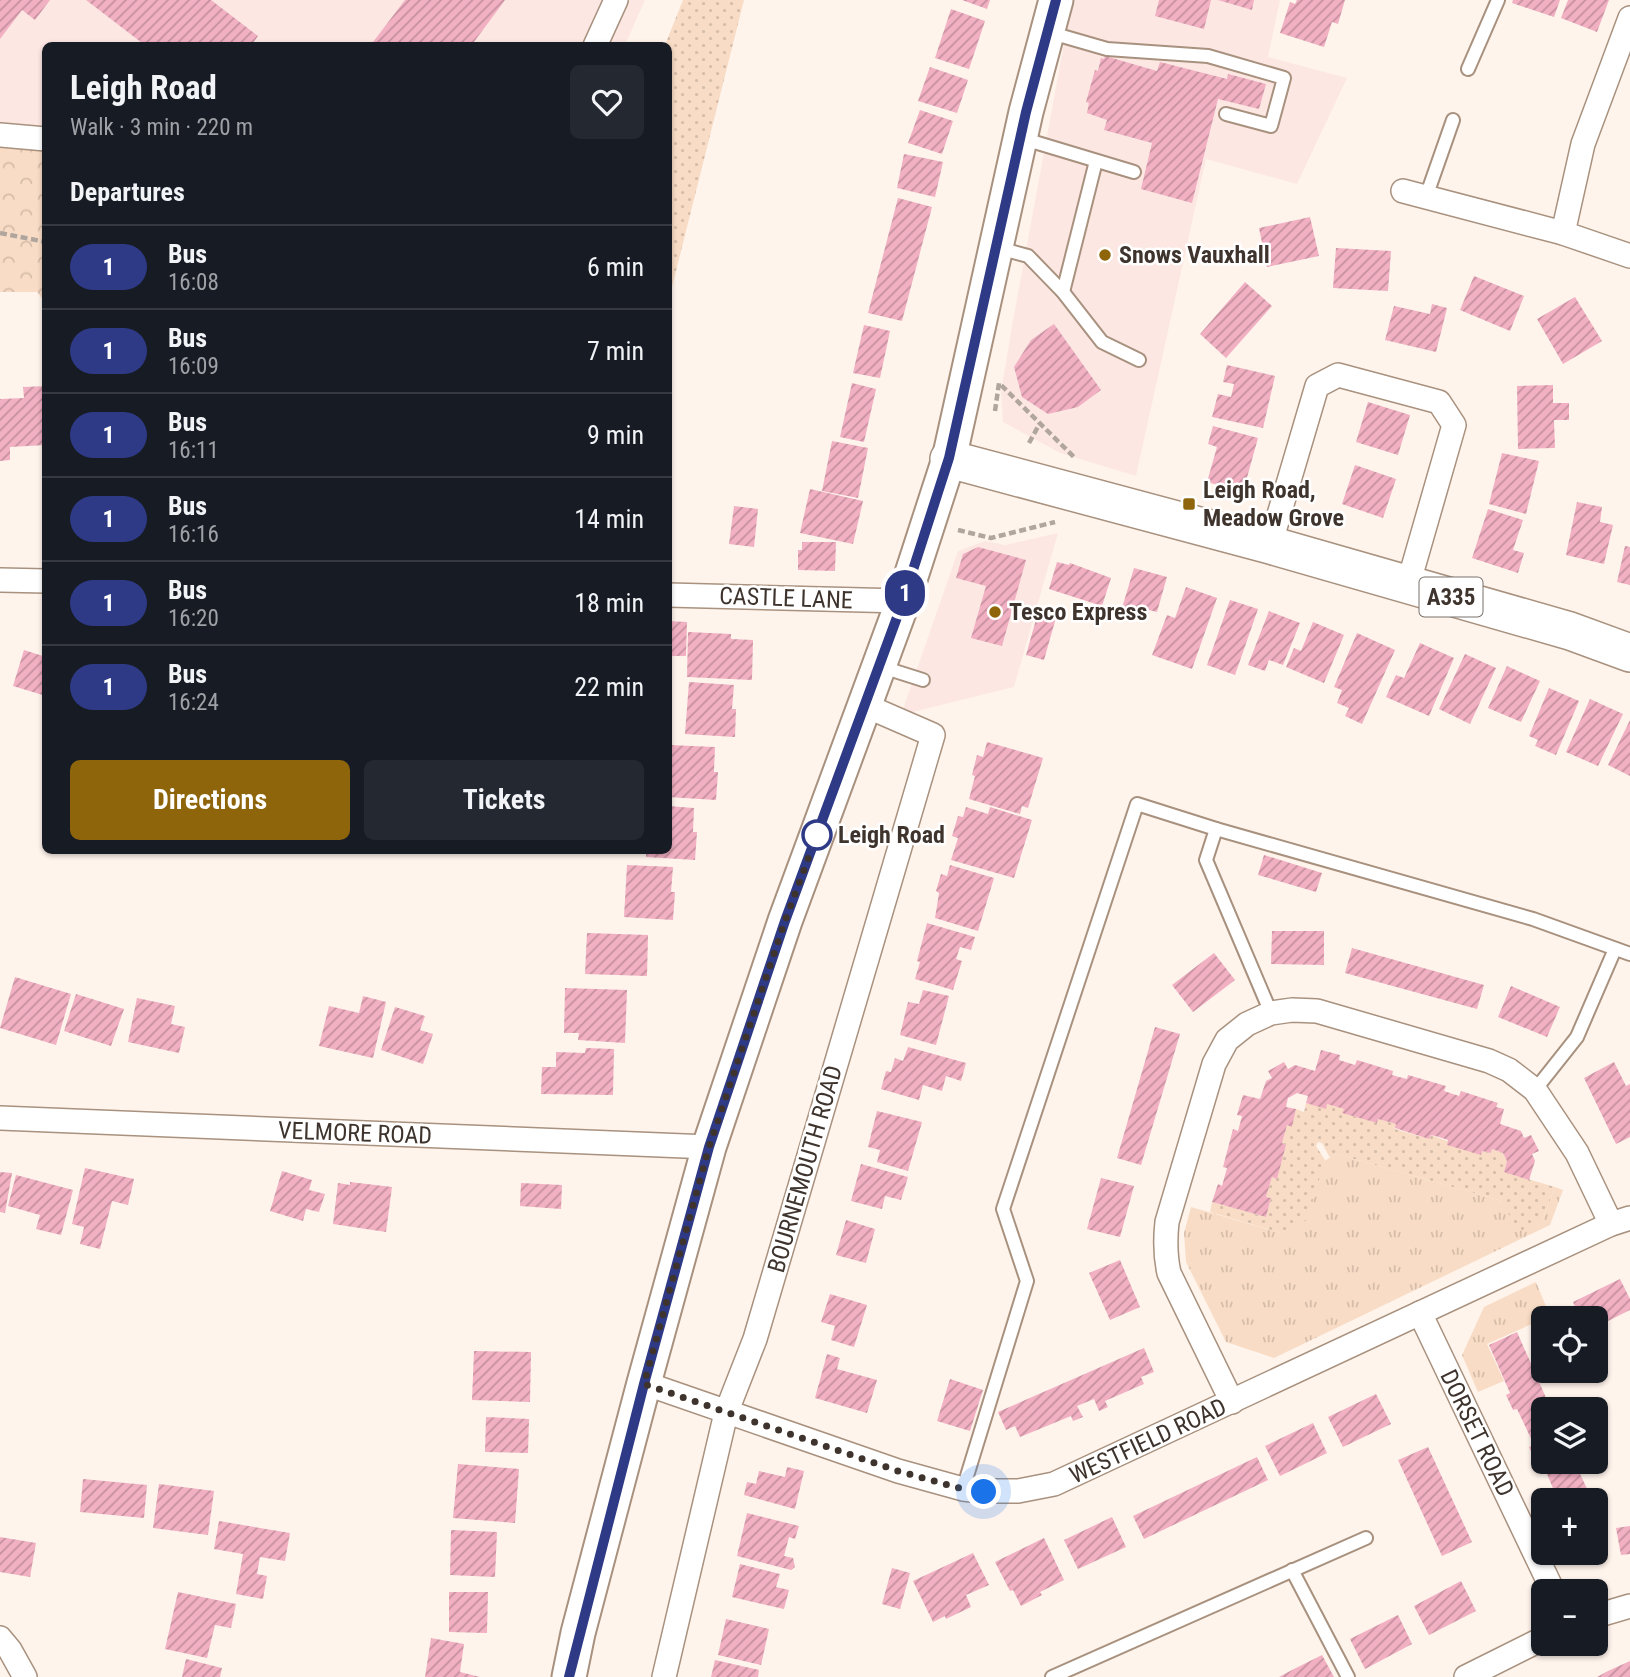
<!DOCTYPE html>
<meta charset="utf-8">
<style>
:root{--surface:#171b24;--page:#242831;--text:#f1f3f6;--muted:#9ea1a6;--line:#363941;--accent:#8e650a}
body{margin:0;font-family:"Roboto Condensed",sans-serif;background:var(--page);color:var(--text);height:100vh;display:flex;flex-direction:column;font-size:26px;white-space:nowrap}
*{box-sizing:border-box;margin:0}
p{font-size:23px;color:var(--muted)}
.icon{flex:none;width:38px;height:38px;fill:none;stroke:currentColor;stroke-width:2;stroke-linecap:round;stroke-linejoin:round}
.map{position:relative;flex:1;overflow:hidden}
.side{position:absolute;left:42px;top:42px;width:630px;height:812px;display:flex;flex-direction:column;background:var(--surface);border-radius:10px;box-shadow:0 2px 5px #0004}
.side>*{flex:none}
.badge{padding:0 14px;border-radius:23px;font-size:24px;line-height:46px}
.tools{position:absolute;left:1531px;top:1306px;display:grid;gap:14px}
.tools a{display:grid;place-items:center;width:77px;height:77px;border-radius:10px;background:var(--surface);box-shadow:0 2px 5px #0004;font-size:35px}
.you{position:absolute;width:35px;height:35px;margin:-18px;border:5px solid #fff;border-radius:50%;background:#1a73e8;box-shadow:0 0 0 10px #1a73e833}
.map>.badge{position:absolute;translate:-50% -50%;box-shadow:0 0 0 4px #fff}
h2{padding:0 28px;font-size:26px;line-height:63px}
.round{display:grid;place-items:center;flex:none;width:74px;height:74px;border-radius:10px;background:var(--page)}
.headline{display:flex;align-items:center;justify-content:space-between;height:119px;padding:0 28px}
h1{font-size:33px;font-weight:700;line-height:52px}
.cta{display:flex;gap:14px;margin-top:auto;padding:14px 28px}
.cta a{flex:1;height:80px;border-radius:10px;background:var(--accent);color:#fff;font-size:28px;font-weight:700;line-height:80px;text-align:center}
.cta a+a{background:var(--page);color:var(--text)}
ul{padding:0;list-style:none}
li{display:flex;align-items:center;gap:21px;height:84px;padding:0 28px;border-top:2px solid var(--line)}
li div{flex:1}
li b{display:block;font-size:26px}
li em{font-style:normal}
li .badge{min-width:77px;font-weight:700;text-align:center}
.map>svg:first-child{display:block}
</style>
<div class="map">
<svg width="1630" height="1677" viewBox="0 0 1630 1677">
<defs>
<pattern id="grass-tufts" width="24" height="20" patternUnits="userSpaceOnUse" patternTransform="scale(1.75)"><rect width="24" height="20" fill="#f8dcc5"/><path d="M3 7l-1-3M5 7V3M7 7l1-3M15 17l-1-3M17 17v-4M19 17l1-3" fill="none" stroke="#d6bdaa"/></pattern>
<pattern id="forest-crowns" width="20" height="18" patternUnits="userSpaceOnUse" patternTransform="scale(1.75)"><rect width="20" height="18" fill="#f8dcc5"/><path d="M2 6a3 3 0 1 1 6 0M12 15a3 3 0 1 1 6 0" fill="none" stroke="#d6bdaa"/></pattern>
<pattern id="garden-dots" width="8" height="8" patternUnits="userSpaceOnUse" patternTransform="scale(1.75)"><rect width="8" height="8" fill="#f8dcc5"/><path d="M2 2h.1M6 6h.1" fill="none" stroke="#d6bdaa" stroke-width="1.8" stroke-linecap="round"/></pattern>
<pattern id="building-hatch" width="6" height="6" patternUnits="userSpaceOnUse" patternTransform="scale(1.75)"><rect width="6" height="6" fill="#f2b0c3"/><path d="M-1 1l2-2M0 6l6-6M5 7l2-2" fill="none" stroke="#c5909f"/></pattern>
</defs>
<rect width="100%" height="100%" fill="#fff4ec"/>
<g fill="#fce7e3">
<polygon points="0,0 645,0 625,45 46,46 45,151 0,145"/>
<polygon points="1072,0 1280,0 1268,57 1347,78 1297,184 1206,159 1136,476 1060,453 1003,422 1001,392 1012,326"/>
<polygon points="1058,533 1014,687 901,715 958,551 985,541 1005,545"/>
</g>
<g fill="url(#grass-tufts)">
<polygon points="1337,1154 1502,1201 1542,1221 1555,1187 1563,1190 1550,1225 1274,1358 1226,1342 1186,1262 1184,1233 1191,1207 1281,1233 1306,1220 1324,1161"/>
<polygon points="1536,1282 1550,1316 1487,1344 1504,1381 1478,1392 1462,1355 1484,1307"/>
</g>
<polygon fill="url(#forest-crowns)" points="0,145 45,151 45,302 37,292 0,292"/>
<g fill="url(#garden-dots)">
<polygon points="683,0 744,0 669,299 668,46 665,45"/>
<polygon points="1306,1103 1325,1108 1327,1104 1344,1109 1343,1113 1377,1123 1378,1119 1396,1124 1395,1129 1429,1139 1431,1135 1481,1154 1482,1151 1491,1153 1492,1149 1503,1153 1507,1161 1504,1172 1555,1187 1542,1221 1518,1232 1502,1201 1337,1154 1330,1158 1322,1143 1318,1142 1316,1146 1325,1160 1307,1220 1281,1233 1210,1212 1212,1202 1266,1217 1271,1198 1266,1197 1272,1177 1277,1178 1286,1145 1282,1143 1287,1125 1292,1126 1296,1109 1304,1112"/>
</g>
<g fill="url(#building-hatch)">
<polygon points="0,0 50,0 35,20 22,10 0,39"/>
<polygon points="86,0 211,0 258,36 251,46 146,46"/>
<polygon points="405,0 505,0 471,46 370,46"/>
<polygon points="962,0 990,0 987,9"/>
<polygon points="1159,0 1211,0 1204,29 1155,16"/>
<polygon points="1218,0 1254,0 1252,10"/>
<polygon points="1297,0 1345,0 1338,24 1332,22 1324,47 1280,33 1290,2 1295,4"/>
<polygon points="1513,0 1560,0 1554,17 1512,3"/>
<polygon points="1568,0 1609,0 1597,32 1561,18"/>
<polygon points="951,9 985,21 969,69 935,58"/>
<polygon points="1105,56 1157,71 1160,62 1227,79 1228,74 1266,84 1259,109 1218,99 1192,203 1141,189 1152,143 1104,130 1107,120 1087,113 1089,103 1086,102 1095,70 1098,71 1101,58 1104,59"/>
<polygon points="930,67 968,80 957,113 918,101"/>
<polygon points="920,110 953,121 942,154 908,143"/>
<polygon points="904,154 943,162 935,197 897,188"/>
<polygon points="898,198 932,207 902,321 868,313"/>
<polygon points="1310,217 1319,256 1267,267 1259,228"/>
<polygon points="1336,248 1391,251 1388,291 1333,288"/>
<polygon points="1474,276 1524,296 1510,331 1460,310"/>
<polygon points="1245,282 1272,306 1226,358 1200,334"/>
<polygon points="1575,297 1602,341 1563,364 1537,319"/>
<polygon points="1432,304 1447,308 1436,352 1385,340 1394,306 1430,314"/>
<polygon points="1054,324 1101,390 1078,407 1048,414 1022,397 1014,367 1031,340"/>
<polygon points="864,325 890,331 880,378 853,373"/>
<polygon points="1227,365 1275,376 1263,428 1212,417 1218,394 1231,397 1234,384 1223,382"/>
<polygon points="852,383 876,389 864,442 840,437"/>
<polygon points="1553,385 1553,403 1569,403 1569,420 1554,420 1555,448 1518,449 1517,386"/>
<polygon points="46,386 46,445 10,447 10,460 0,461 0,399 24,398 23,387"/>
<polygon points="1368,402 1410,415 1398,455 1356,442"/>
<polygon points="1213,426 1258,438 1243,492 1207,482 1217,447 1208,444"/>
<polygon points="832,441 868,448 858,498 822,491"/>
<polygon points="1502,453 1539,461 1526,514 1489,504"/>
<polygon points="1355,465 1396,479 1383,518 1342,504"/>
<polygon points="810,489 863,501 853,544 800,533"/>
<polygon points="1577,502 1602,507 1600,522 1613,525 1604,564 1566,555"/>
<polygon points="734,506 758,509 754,547 729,544"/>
<polygon points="1488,509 1523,520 1513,550 1524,553 1518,573 1472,558"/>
<polygon points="802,542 836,542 835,571 798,570 798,550 802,550"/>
<polygon points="1625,546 1630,547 1630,585 1617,582"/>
<polygon points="978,547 1026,560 1002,646 971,638 986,586 956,578 963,554"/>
<polygon points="1057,562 1069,565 1070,563 1111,578 1102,606 1049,589"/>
<polygon points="1134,568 1167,577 1157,612 1149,610 1148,616 1122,608"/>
<polygon points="1186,587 1217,598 1192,669 1152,655 1167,615 1175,618"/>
<polygon points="1230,600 1258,609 1235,675 1207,665"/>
<polygon points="1039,609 1057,614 1044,660 1026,655"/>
<polygon points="1269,611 1300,623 1283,665 1269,660 1265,671 1248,665"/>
<polygon points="668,621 687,622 686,656 668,656"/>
<polygon points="1313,622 1344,635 1324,683 1286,667 1294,648 1301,651"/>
<polygon points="688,632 731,634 731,639 753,640 752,680 687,677"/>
<polygon points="1357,633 1395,650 1362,724 1345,716 1349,708 1337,703 1342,690 1334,687"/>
<polygon points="1420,643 1454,658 1429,716 1386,697 1396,675 1404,678"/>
<polygon points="24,650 46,657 46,696 13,686"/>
<polygon points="1465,654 1496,668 1470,724 1439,709"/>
<polygon points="1507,666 1540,681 1521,722 1488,708"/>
<polygon points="689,682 734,685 732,709 736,709 735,737 685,734"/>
<polygon points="1549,688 1579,701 1556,755 1535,746 1538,740 1529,736"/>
<polygon points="1590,699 1623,714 1598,766 1566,752"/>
<polygon points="1630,720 1630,776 1608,765"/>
<polygon points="987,742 1043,758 1028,808 1022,806 1020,814 969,799 975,776 972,775 977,755 983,757"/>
<polygon points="670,745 715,747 714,772 718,772 716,800 668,797"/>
<polygon points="668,806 694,808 693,832 697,832 695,860 646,857 646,850 668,850"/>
<polygon points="966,807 988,814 990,807 1032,820 1014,878 951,860 958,838 952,836 958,816 963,817"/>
<polygon points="1264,855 1322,873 1316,892 1258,875"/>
<polygon points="627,865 673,867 671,892 675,892 673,920 624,917"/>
<polygon points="950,865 994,878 978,931 935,918 939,893 936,891 941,874 947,876"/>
<polygon points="927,923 975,937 971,950 960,947 956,959 962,961 953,990 915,979 920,962 917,961"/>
<polygon points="1272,931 1324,931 1324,965 1271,964"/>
<polygon points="587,933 648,935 647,976 585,974"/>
<polygon points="1352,948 1484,985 1477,1009 1345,973"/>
<polygon points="1214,953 1235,980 1193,1012 1172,985"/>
<polygon points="15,977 71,994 56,1045 0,1028"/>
<polygon points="1511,986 1560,1007 1547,1037 1498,1017"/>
<polygon points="565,988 627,990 625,1043 578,1040 579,1033 564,1033"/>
<polygon points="923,990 949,996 936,1045 900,1035 908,1002 919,1004"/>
<polygon points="76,994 124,1009 111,1046 64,1031"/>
<polygon points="363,996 386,1002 373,1058 319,1046 329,1006 359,1013"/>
<polygon points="137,998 175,1006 171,1024 185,1027 179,1053 128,1042"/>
<polygon points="395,1007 425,1016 420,1030 433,1034 423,1064 381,1050"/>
<polygon points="1155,1027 1180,1034 1141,1165 1117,1158"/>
<polygon points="908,1047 966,1063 961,1081 946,1076 942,1091 923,1085 919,1100 881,1089 886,1071 891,1072 895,1058 903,1061"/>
<polygon points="586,1048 614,1049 613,1095 541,1094 542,1067 556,1067 556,1052 585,1053"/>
<polygon points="1321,1050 1340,1055 1339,1060 1355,1065 1357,1060 1393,1071 1392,1075 1399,1077 1407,1079 1408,1075 1446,1086 1444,1091 1459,1096 1461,1091 1498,1103 1496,1107 1504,1109 1500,1124 1521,1131 1524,1138 1531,1135 1539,1151 1532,1154 1535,1161 1529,1180 1504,1172 1507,1161 1503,1153 1492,1149 1491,1153 1482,1151 1481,1155 1447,1145 1448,1140 1439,1137 1431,1135 1429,1139 1395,1128 1396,1124 1378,1119 1377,1123 1342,1113 1344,1109 1327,1104 1326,1109 1306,1103 1308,1096 1297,1093 1288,1098 1286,1107 1296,1109 1292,1127 1287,1125 1282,1143 1286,1145 1277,1179 1272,1177 1266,1197 1271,1198 1266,1217 1212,1202 1218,1184 1222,1186 1227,1168 1223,1167 1233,1129 1238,1131 1242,1116 1237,1115 1243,1095 1260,1099 1266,1081 1272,1078 1268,1071 1284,1062 1288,1069 1295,1065 1315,1071"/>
<polygon points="1614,1062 1626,1086 1630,1084 1630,1137 1616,1144 1584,1078"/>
<polygon points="877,1111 922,1122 908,1171 877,1162 880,1150 868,1147"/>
<polygon points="861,1164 908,1177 901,1200 885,1196 882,1209 851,1201"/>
<polygon points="85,1168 134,1179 128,1205 112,1201 100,1249 80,1244 84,1227 72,1224"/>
<polygon points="282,1171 312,1180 309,1190 325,1194 319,1212 306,1209 303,1221 270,1211"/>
<polygon points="0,1172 12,1173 5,1213 0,1212"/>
<polygon points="16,1175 73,1190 61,1235 36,1229 40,1215 8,1206"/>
<polygon points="1101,1178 1134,1186 1120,1237 1087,1229"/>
<polygon points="350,1182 392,1187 386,1232 333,1224 338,1183 350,1185"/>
<polygon points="521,1183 562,1185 561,1209 520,1206"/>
<polygon points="846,1220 875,1229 866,1263 836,1255"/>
<polygon points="1120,1260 1140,1307 1110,1320 1089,1273"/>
<polygon points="1620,1279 1630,1299 1630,1310 1596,1327 1596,1318 1580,1318 1573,1302"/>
<polygon points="830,1294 867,1305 854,1347 831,1340 835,1326 821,1322"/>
<polygon points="1517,1332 1551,1409 1544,1409 1544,1461 1574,1461 1590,1495 1579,1500 1558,1500 1541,1460 1536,1462 1529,1447 1534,1445 1517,1409 1513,1410 1506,1395 1510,1393 1489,1345"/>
<polygon points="1144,1348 1154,1372 1141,1377 1144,1384 1105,1401 1108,1407 1099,1411 1094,1399 1077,1406 1083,1417 1073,1421 1071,1416 1020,1437 1015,1426 1006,1430 998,1412"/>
<polygon points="474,1351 531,1352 530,1402 472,1400"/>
<polygon points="827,1354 840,1358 837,1369 877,1380 867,1413 815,1398"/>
<polygon points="950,1379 983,1390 970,1431 937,1421"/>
<polygon points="1376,1394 1391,1424 1343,1447 1328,1417"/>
<polygon points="486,1417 529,1419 528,1453 485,1452"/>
<polygon points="1313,1423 1327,1453 1280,1476 1265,1446"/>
<polygon points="1428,1447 1472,1542 1442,1556 1398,1460"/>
<polygon points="1257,1457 1268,1480 1144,1539 1133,1516"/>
<polygon points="458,1464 519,1469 515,1523 453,1518"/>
<polygon points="787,1467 804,1471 795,1509 744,1495 747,1482 756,1484 759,1471 785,1477"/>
<polygon points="83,1479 147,1485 144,1518 80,1512"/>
<polygon points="159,1484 214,1491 208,1535 153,1528"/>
<polygon points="747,1513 799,1526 795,1539 789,1537 784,1556 793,1558 795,1567 791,1570 737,1556"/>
<polygon points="1112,1517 1126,1547 1078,1569 1064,1540"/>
<polygon points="219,1521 290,1533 285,1561 260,1557 257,1574 267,1576 263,1599 236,1594 243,1554 214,1549"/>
<polygon points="1630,1526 1630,1554 1621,1555 1616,1528"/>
<polygon points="451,1530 497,1532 495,1577 450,1575"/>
<polygon points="0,1537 36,1543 30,1577 0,1572"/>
<polygon points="1044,1538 1064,1580 1040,1592 1042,1595 1021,1606 1013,1590 1010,1591 995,1562"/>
<polygon points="973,1553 989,1585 966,1595 971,1607 946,1619 945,1616 933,1622 913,1581"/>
<polygon points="740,1564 780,1574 776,1587 789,1590 784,1609 732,1597"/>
<polygon points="892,1568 910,1573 900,1609 882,1604"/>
<polygon points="1461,1581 1476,1611 1429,1635 1414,1606"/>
<polygon points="178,1592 236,1604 231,1628 215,1625 207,1658 165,1649"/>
<polygon points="449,1592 488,1592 487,1633 449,1632"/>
<polygon points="1398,1615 1412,1644 1365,1669 1350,1639"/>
<polygon points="726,1619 769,1629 761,1665 718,1655"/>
<polygon points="431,1638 464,1644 460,1672 480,1677 425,1677"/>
<polygon points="1322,1655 1334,1677 1279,1677 1292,1670"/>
<polygon points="186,1659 222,1668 220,1677 182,1677"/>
<polygon points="715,1660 759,1670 758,1677 711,1677"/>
<polygon points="1630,1661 1630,1677 1597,1677 1608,1671"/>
</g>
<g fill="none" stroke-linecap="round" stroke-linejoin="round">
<defs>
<g id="lane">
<polyline points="1048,32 1107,49 1208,56 1284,78 1271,126 1226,114"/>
<polyline points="1468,69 1498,0"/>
<polyline points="1021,138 1134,172"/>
<polyline points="1426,197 1453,120"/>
<polyline points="998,248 1028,256 1063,292 1102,342 1139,360"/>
<polyline points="1063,292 1096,161"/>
<polyline points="879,666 923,680"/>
<polyline points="1216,829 1206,860 1271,1013"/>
<polyline points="1535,1090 1577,1037 1615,949"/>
<polyline points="963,1489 1027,1281 1003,1209 1137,804 1216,829 1533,919 1630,954"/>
<polyline points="1292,1570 1348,1677"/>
<polyline points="1052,1677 1366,1538"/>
</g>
<g id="street">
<polyline points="595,46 616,0"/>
<polyline points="0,135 46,139"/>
<polyline points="1403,191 1563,233 1583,144 1630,18"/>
<polyline points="1563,233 1630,256"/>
<polyline points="1270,545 1317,386 1338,375 1439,402 1454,425 1408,585"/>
<polyline points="0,580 46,581"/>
<polyline points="668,595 903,601"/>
<polyline points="0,1118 709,1147"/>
<polyline points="1420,1313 1553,1591"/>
<polyline points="644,1383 898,1471 963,1489 981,1491 1018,1491 1054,1484 1611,1224 1630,1218"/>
<path d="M1232 1402 1169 1273C1165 1255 1165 1240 1167 1222L1214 1064 1227 1040 1247 1024 1271 1013 1292 1010 1317 1011 1489 1061 1509 1070 1535 1090 1577 1153 1611 1224"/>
<polyline points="1596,1616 1630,1606"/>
<polyline points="0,1638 10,1650 25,1677"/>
<polyline points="664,1677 726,1413 755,1339 933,735 864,705"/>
<polyline points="1466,1677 1544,1638"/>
</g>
<polyline id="secondary" points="569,1677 578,1633 644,1383 709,1147 785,921 903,601 949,459 1026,112 1056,0"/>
<polyline id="primary" points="949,459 1270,545 1570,631 1630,653"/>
</defs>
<use href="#lane" stroke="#a8917e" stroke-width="16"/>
<use href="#street" stroke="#a8917e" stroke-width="26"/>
<use href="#secondary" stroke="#a8917e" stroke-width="37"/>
<use href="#primary" stroke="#a8917e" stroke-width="40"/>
<g stroke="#b0a69e" stroke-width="4.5" stroke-dasharray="7 3.5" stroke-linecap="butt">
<polyline points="0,233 46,242"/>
<polyline points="995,411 999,383 1075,458"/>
<polyline points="1029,443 1040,423"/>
<polyline points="958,530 991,538 1055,522"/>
</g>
<use href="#lane" stroke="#fff" stroke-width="12"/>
<use href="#street" stroke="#fff" stroke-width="23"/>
<use href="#secondary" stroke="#fff" stroke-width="33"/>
<use href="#primary" stroke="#fff" stroke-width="37"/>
</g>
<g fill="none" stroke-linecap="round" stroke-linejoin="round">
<defs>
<polyline id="line" points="569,1677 644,1384 709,1147 785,921 903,601 949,458 1026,112 1056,0"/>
</defs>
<use href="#line" stroke="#fff" stroke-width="16"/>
<use href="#line" stroke="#2e3a86" stroke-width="10"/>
<polyline stroke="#3e342d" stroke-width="7" stroke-dasharray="0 12.6" points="817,835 785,921 709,1147 644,1384 898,1471 963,1489 984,1492"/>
</g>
<g fill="#8e650a" stroke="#fff" stroke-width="2.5">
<circle cx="1105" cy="255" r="7"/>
<rect x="1182" y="497" width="14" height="14" rx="3.5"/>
<circle cx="995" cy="612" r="7"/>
</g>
<circle fill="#fff" stroke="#2e3a86" stroke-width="3.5" cx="817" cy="835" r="14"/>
<g text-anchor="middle" stroke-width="5" stroke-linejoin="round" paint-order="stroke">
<rect fill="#fff" stroke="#78716c" stroke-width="2" x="1419.5" y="577.5" width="63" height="39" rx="5"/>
<g font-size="23" font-weight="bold" fill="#3e342d">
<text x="1451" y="605">A335</text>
</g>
<g font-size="24" font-weight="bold" fill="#3e342d" stroke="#fff" text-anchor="start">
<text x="1119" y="263">Snows Vauxhall</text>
<text x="1203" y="498">Leigh Road,<tspan x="1203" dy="28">Meadow Grove</tspan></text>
<text x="1009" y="620">Tesco Express</text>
</g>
<g font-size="24" fill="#3e342d" stroke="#fff">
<text transform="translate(786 598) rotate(2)" y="8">CASTLE LANE</text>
<text transform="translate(355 1133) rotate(2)" y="8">VELMORE ROAD</text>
<text transform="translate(805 1169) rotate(-74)" y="8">BOURNEMOUTH ROAD</text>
<text transform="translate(1477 1433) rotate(64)" y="8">DORSET ROAD</text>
<text transform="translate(1148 1441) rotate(-25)" y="8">WESTFIELD ROAD</text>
</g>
<g font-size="24" font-weight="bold" fill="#3e342d" stroke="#fff" text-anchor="start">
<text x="838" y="843">Leigh Road</text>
</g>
</g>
</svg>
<div class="tools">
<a><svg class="icon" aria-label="locate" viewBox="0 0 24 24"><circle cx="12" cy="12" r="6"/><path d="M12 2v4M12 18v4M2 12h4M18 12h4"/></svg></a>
<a><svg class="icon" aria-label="layers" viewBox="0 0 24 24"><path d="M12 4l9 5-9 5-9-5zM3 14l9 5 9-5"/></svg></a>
<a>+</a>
<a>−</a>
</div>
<div class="you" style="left:984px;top:1492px"></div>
<b class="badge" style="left:905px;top:593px;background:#2e3a86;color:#fff">1</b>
<section class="side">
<div class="headline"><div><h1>Leigh Road</h1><p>Walk · 3 min · 220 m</p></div><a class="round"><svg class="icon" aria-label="heart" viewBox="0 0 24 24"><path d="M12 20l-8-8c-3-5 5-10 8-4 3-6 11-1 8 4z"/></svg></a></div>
<h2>Departures</h2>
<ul>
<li><span class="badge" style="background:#2e3a86;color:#fff">1</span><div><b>Bus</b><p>16:08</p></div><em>6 min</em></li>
<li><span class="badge" style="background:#2e3a86;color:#fff">1</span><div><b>Bus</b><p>16:09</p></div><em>7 min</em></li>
<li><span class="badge" style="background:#2e3a86;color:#fff">1</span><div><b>Bus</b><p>16:11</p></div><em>9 min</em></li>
<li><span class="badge" style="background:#2e3a86;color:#fff">1</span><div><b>Bus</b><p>16:16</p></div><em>14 min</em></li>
<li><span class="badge" style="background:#2e3a86;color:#fff">1</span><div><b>Bus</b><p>16:20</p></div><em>18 min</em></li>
<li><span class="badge" style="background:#2e3a86;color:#fff">1</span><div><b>Bus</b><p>16:24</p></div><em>22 min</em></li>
</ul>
<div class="cta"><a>Directions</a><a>Tickets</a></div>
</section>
</div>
